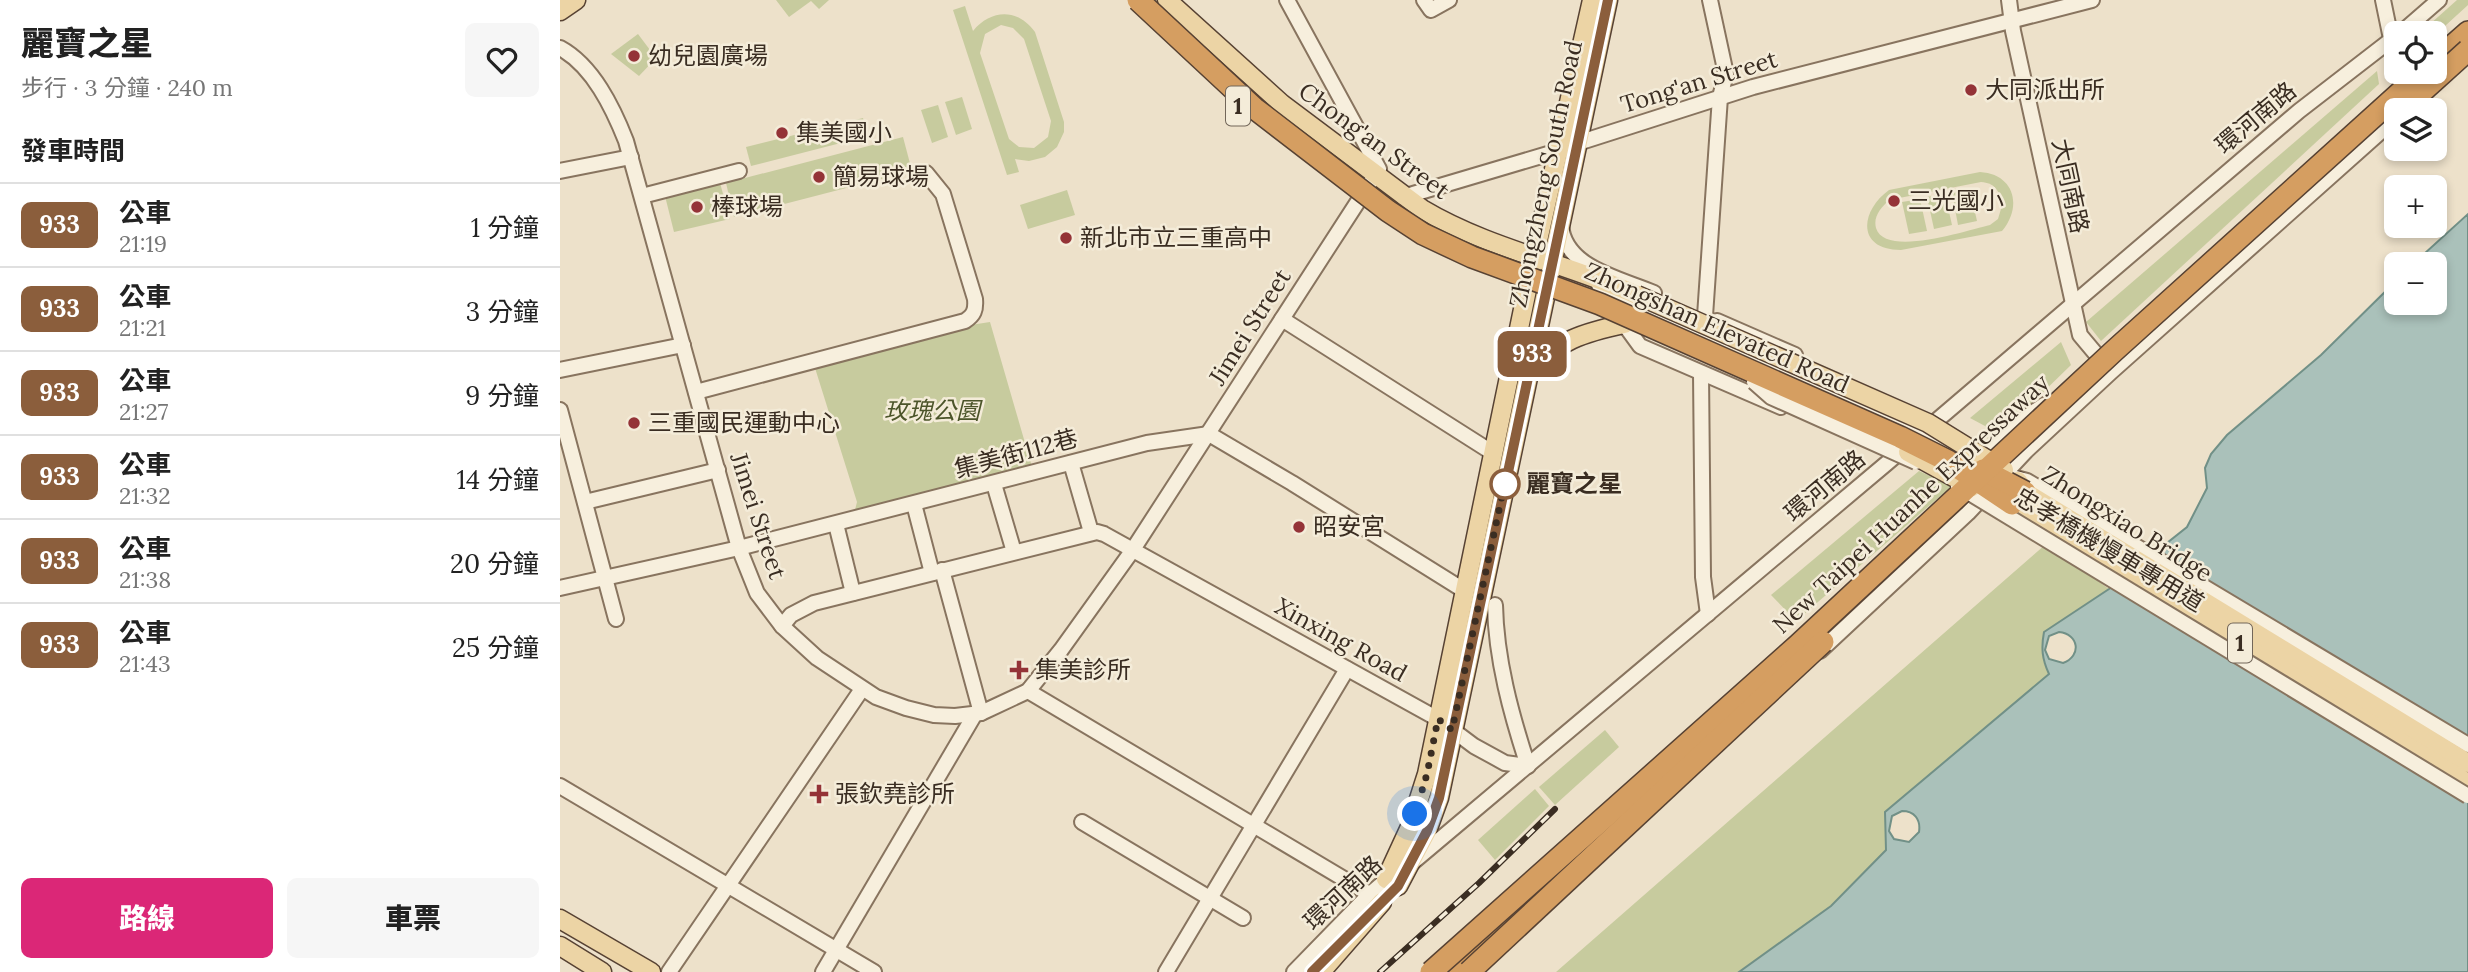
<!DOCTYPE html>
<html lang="zh-TW">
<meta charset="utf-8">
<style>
:root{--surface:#fff;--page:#f6f6f6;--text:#222;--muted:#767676;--line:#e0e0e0;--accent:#db2777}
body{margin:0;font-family:Lora,"Noto Sans TC",serif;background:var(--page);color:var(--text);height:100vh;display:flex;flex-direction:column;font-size:26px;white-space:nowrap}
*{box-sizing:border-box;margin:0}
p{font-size:23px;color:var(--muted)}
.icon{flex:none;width:38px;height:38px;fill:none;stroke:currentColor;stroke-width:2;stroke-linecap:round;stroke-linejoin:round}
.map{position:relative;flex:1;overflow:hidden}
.side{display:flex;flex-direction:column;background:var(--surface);width:560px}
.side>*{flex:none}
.badge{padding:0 14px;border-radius:10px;font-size:24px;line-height:46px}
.tools{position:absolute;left:1824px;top:21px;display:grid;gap:14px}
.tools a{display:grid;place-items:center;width:63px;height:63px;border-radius:10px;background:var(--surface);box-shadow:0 4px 10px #0003;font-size:35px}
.you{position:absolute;width:35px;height:35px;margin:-18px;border:5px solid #fff;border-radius:50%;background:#1a73e8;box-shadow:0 0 0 10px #1a73e833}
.map>.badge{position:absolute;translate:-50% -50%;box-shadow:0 0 0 4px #fff}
h2{padding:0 21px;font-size:26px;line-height:63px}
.round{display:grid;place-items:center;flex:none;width:74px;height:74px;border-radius:10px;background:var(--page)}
.head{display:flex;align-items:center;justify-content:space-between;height:119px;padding:0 21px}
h1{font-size:33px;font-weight:800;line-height:52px}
.primary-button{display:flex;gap:14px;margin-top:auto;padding:14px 21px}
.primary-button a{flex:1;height:80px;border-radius:10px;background:var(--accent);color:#fff;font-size:28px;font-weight:800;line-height:80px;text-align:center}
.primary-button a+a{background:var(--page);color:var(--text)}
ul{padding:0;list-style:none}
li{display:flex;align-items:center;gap:21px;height:84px;padding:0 21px;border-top:2px solid var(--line)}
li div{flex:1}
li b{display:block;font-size:26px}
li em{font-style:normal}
li .badge{min-width:77px;font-weight:700;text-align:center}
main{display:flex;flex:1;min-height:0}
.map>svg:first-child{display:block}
</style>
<main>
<section class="side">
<div class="head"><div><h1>麗寶之星</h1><p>步行 · 3 分鐘 · 240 m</p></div><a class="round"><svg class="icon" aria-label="heart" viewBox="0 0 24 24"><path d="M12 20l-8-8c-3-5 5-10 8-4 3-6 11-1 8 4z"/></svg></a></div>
<h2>發車時間</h2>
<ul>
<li><span class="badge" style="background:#8b5e3c;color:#fff">933</span><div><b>公車</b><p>21:19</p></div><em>1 分鐘</em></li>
<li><span class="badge" style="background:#8b5e3c;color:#fff">933</span><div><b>公車</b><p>21:21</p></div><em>3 分鐘</em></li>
<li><span class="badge" style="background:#8b5e3c;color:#fff">933</span><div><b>公車</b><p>21:27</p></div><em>9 分鐘</em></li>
<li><span class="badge" style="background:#8b5e3c;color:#fff">933</span><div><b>公車</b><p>21:32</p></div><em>14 分鐘</em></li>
<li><span class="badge" style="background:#8b5e3c;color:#fff">933</span><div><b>公車</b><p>21:38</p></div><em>20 分鐘</em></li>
<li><span class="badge" style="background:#8b5e3c;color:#fff">933</span><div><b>公車</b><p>21:43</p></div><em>25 分鐘</em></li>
</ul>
<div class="primary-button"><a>路線</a><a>車票</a></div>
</section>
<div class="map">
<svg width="1908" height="972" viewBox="0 0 1908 972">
<rect width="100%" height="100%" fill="#ede1ca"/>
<g fill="#c7cb9e" fill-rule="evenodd">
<polygon points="216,0 269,0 259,9 251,1 229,17"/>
<polygon points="1897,0 1908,0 1908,5 1874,36 1874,33 1860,33"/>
<path d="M405 6 413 31C431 9 458 8 475 32L504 122V132L497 147 485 157 469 161 455 159 459 172 447 175 393 10ZM441 25 453 28 464 39 491 121 488 137 474 148 459 147 449 139 420 53 425 34Z"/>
<polygon points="78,34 96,58 79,76 51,54"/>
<polygon points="1817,71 1819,84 1541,341 1526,322"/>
<polygon points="402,97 412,129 396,135 385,102"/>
<polygon points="378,105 388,137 372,143 361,110"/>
<polygon points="303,118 308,136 191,166 186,147"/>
<polygon points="343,137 352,171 174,217 166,183"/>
<path d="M1420 172C1454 174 1463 206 1442 231L1341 250C1296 250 1300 211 1329 190ZM1421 182C1435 183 1438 190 1443 202L1438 219 1430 225C1408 230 1325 258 1316 228 1313 216 1321 208 1329 200Z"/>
<polygon points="160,183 170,219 114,232 105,196"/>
<polygon points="507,190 515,215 468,229 460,205"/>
<polygon points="1410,190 1417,221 1398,225 1392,193"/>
<polygon points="1385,194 1392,225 1374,229 1367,197"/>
<polygon points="1360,199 1367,231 1349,234 1342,202"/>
<polygon points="430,322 472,467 295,510 297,502 255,368 359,333"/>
<polygon points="1501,342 1511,365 1429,445 1425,426 1410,418"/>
<polygon points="1359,471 1392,486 1236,621 1211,595"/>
<polygon points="1486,544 1549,589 1484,632 1484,664 1490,673 1325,812 1326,849 1301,882 1190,972 996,972"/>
<polygon points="1045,730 1059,747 995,805 979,787"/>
<polygon points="975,789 989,806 935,860 918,840"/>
</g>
<path fill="#aac1ba" stroke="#719087" stroke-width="2" fill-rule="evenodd" d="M1908 214V972H1179L1271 906 1326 850 1325 812 1489 674C1482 659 1481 648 1484 632L1549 589 1627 527 1647 488 1645 468 1651 454 1667 435 1761 355 1836 281V303H1874V264H1853ZM1499 632C1519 634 1522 656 1503 663L1489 659 1485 650 1489 636ZM1342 811C1354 811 1361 819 1359 832L1349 842 1334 839 1329 831 1332 816Z"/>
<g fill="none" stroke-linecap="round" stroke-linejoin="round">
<defs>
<g id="minor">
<polyline points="864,0 871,10 889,0"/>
<polyline points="1449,0 1453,31 1520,335 1546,366"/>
<polyline points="1823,0 1836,63"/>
<polyline points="1841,33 1879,0"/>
<path d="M0 48C33 66 53 108 66 141L179 548 197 593 222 626 257 658 316 697 346 708 374 715 395 716 421 713 468 691 501 650 572 551 819 169 727 0"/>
<polyline points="1844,110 1862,94"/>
<polyline points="0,171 71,157"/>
<polyline points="82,196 179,171"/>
<polyline points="843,197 998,151 1018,143 1193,87 1532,0"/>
<path d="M1001 224C1003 268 1062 279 1094 293"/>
<polyline points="1039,285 1069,304 1363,432 1397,450 1413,471"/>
<polyline points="1145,316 1160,97 1166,74 1150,0"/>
<polyline points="722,319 933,453"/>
<polyline points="1157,321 1235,355"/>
<polyline points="1064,324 1080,346 1221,407"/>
<polyline points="0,370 123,345"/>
<polyline points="1141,373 1143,577 1148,614"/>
<path d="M136 392 405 321C414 315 416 310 415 299L383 194 366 173"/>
<polyline points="0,410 56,619"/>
<polyline points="511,463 531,532"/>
<polyline points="1418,463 1465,418 1484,405"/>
<polyline points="1456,478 1467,481 1908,745"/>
<polyline points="434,484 454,552"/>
<polyline points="25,502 158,470"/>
<polyline points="354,504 372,573"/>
<polyline points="276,524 293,593"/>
<polyline points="382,570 421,713"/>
<polyline points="0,588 179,548 587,443 649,434 732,483 905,591"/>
<path d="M222 626 231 615 254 603 537 532 544 534 878 719 914 746 945 763 968 766C951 714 936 659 935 605"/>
<polyline points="1260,651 1408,513 1466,451 1551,372 1836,118"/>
<polyline points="468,691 816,898"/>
<polyline points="0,786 314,972"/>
<polyline points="522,822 683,918"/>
<polyline points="853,862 1327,463 1739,111 1836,36"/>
<polyline points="109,972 302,689"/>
<polyline points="263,972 415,714"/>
<polyline points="606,972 787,669"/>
<polyline points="734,972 809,895 832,875"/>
</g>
<g id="major">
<path d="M607 0 722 104 862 209C929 249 1006 263 1077 295"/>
<polyline points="0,11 16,0"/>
<path d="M970 372C995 341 1026 332 1064 324"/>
<polyline points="1458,481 1465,492 1908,763"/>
<polyline points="1452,504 1908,783"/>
<polyline points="826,879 850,827 867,774 968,285 1032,0"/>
<polyline points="838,886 867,831 879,798 1048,0"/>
<polyline points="0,919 91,972"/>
<polyline points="0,946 42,972"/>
<polyline points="761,972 822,902"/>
</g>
<g id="highway">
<polyline points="1874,62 1908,32"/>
<polyline points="890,972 1009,862"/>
</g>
</defs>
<use href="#minor" stroke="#88745f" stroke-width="18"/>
<use href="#major" stroke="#574233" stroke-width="21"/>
<use href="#highway" stroke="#574233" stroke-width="24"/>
<use href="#minor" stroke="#f7efdd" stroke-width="14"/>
<use href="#major" stroke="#ecd4a5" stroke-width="18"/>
<use href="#highway" stroke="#d59e61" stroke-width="21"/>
<defs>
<polyline id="rail" points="820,972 919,883 995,809"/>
</defs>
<use href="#rail" stroke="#3a2d22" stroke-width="6"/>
<use href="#rail" stroke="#f4ecd9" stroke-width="3.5" stroke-dasharray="10" stroke-linecap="butt"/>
<defs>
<g id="minor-bridge">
<polyline points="1194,382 1211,397 1356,462"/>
<polyline points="1398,486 1908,796"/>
</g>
<g id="major-bridge">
<polyline points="1077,295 1368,423 1444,470"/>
<polyline points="1348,452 1412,487"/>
</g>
<g id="highway-bridge">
<polyline points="578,0 694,108 828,211 863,234 912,257 1040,304 1340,437 1388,461 1452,504"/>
<polyline points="1856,97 1908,50"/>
<polyline points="1423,470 1465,492"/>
<polyline points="871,972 1238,645 1555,350 1863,72"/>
<polyline points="909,972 1263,642"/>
</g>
</defs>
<use href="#minor-bridge" stroke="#88745f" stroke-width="18" stroke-linecap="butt"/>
<use href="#major-bridge" stroke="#574233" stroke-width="21" stroke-linecap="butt"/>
<use href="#highway-bridge" stroke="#574233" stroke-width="24" stroke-linecap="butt"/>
<use href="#minor-bridge" stroke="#f7efdd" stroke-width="14"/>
<use href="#major-bridge" stroke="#ecd4a5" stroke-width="18"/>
<use href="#highway-bridge" stroke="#d59e61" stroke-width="21"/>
</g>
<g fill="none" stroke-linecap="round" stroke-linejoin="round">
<defs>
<polyline id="line" points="752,972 838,886 867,831 879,798 1048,0"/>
</defs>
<use href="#line" stroke="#fff" stroke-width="16"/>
<use href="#line" stroke="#8b5e3c" stroke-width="10"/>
<polyline stroke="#3a2d22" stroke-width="7" stroke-dasharray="0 12.6" points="855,814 867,774 878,719 892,730 945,482 945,484"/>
</g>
<g fill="#943337" stroke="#f4ecd9" stroke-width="2.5">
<circle cx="74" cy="56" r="7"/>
<circle cx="1411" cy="90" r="7"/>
<circle cx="222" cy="133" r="7"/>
<circle cx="259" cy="177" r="7"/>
<circle cx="1334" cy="201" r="7"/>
<circle cx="137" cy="207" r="7"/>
<circle cx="506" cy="238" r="7"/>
<circle cx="74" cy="423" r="7"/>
<circle cx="739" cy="527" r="7"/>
<path d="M455.5 659.5h7v7h7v7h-7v7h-7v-7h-7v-7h7z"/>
<path d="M255.5 783.5h7v7h7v7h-7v7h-7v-7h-7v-7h7z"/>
</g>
<circle fill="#fff" stroke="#8b5e3c" stroke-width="3.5" cx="945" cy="484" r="14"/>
<g text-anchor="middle" stroke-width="5" stroke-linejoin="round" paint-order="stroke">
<g fill="#f4ecd9" stroke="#726659" stroke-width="2">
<rect x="666" y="86.5" width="24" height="39" rx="5"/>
<rect x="1668" y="623.5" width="24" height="39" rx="5"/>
</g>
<g font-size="23" font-weight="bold" fill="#3a2d22">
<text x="678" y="114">1</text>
<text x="1680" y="651">1</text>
</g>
<g font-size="24" fill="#3a2d22" stroke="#f4ecd9" text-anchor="start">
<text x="88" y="64">幼兒園廣場</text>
<text x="1425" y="98">大同派出所</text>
<text x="236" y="141">集美國小</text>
<text x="273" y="185">簡易球場</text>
<text x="1348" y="209">三光國小</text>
<text x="151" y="215">棒球場</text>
<text x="520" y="246">新北市立三重高中</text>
<text x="88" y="431">三重國民運動中心</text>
<text x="753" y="535">昭安宮</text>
<text x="475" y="678">集美診所</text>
<text x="275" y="802">張欽堯診所</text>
</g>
<g font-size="24" fill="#3a2d22" stroke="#f4ecd9">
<text transform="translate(1139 82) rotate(-17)" y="8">Tong'an Street</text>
<text transform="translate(1696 118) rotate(-40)" y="8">環河南路</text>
<text transform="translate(814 141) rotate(36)" y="8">Chong'an Street</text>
<text transform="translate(986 174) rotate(-78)" y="8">Zhongzheng South Road</text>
<text transform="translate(1510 186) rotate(78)" y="8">大同南路</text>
<text transform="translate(690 327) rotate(-58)" y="8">Jimei Street</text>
<text transform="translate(1157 328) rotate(24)" y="8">Zhongshan Elevated Road</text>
<text transform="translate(456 454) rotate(-15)" y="8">集美街112巷</text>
<text transform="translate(1265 486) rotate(-40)" y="8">環河南路</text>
<text transform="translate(1351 504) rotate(-43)" y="8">New Taipei Huanhe Expressaway</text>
<text transform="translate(198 516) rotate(72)" y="8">Jimei Street</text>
<text transform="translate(1567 524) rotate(32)" y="8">Zhongxiao Bridge</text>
<text transform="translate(1549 550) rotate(31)" y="8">忠孝橋機慢車專用道</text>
<text transform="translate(781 640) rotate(29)" y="8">Xinxing Road</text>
<text transform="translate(783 893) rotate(-43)" y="8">環河南路</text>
</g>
<g font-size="24" font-style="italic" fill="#4c552a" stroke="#f4ecd9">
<text x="372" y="419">玫瑰公園</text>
</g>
<g font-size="24" font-weight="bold" fill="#3a2d22" stroke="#f4ecd9" text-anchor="start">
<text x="966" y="492">麗寶之星</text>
</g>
</g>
</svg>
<div class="tools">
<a><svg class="icon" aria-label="locate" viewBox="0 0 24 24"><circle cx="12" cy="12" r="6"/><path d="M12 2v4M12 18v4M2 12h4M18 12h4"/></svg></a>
<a><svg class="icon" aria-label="layers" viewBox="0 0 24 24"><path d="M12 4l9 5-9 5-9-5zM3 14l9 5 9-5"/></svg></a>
<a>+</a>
<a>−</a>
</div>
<div class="you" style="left:855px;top:814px"></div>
<b class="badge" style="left:972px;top:354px;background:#8b5e3c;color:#fff">933</b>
</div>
</main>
